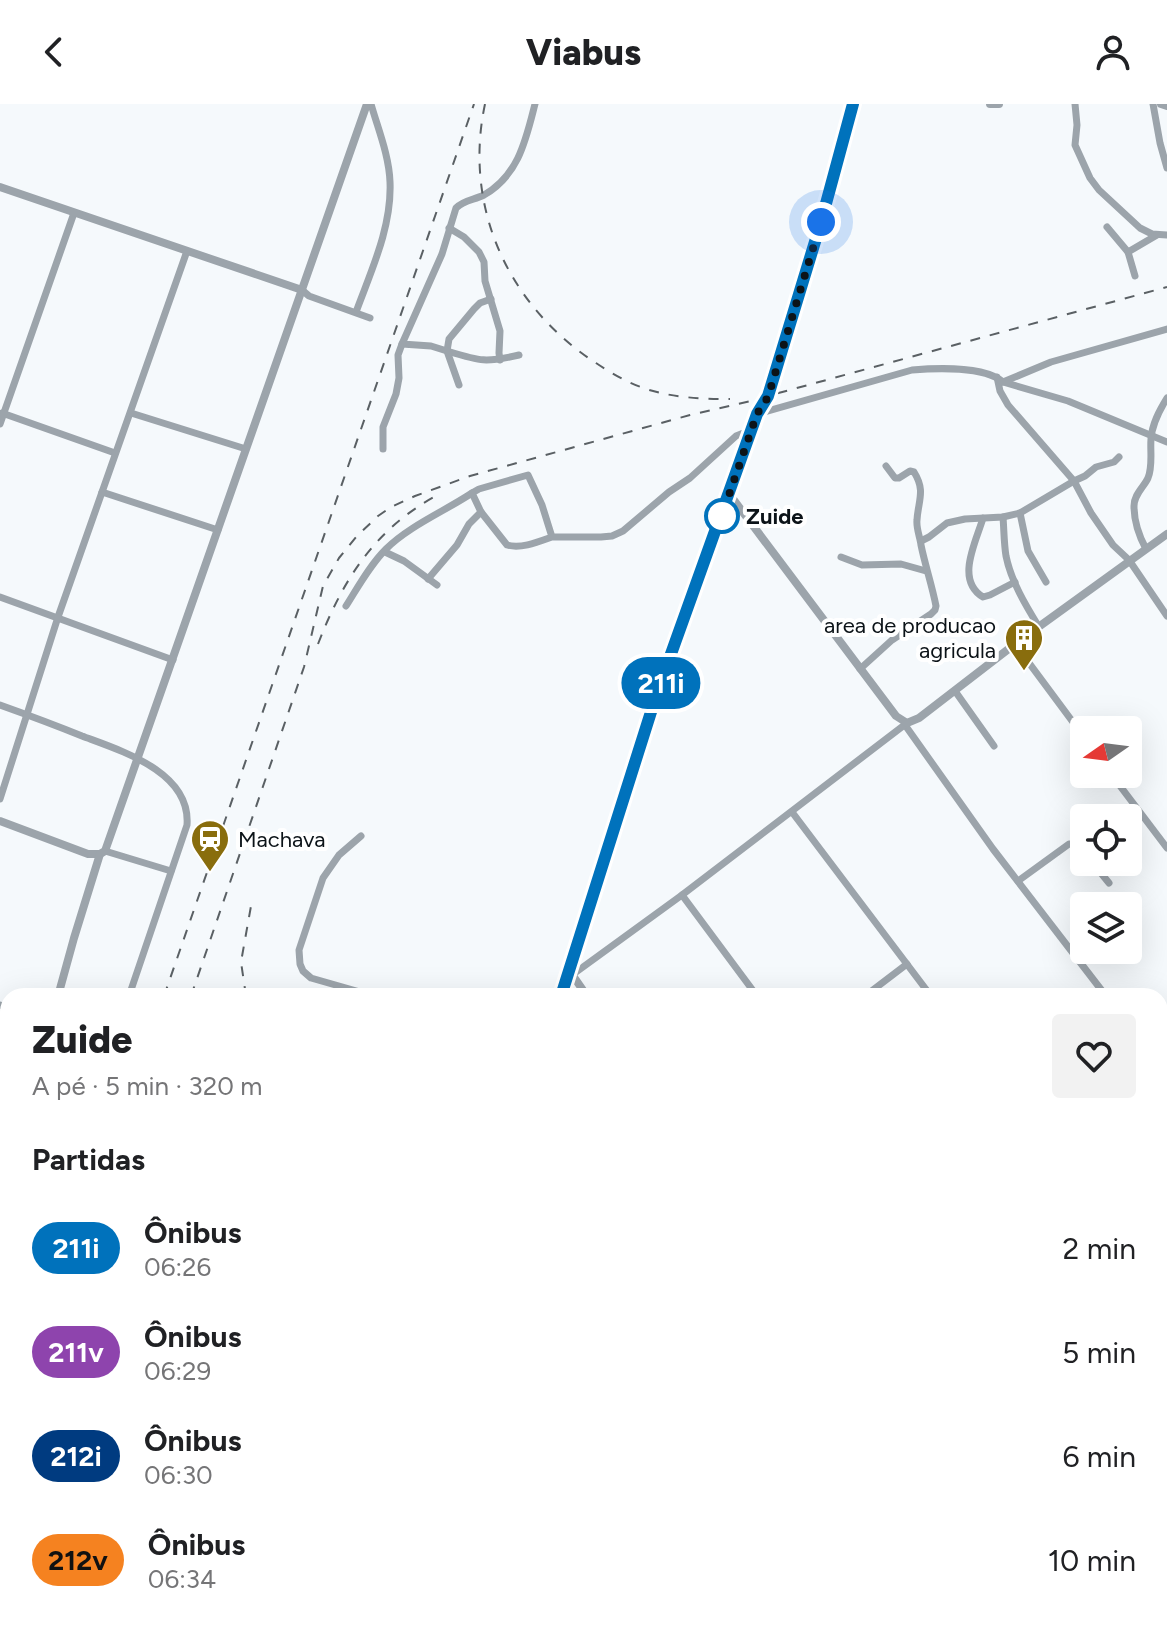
<!DOCTYPE html>
<html lang="pt">
<meta charset="utf-8">
<style>
:root{--surface:#fff;--page:#f2f2f2;--text:#202124;--muted:#757577}
body{margin:0;font-family:Figtree,sans-serif;background:var(--page);color:var(--text);height:100vh;display:flex;flex-direction:column;font-size:30px;white-space:nowrap}
*{box-sizing:border-box;margin:0}
p{font-size:26px;color:var(--muted)}
.icon{flex:none;width:44px;height:44px;fill:none;stroke:currentColor;stroke-width:2;stroke-linecap:round;stroke-linejoin:round}
.map{position:relative;flex:1;overflow:hidden}
.side{position:absolute;left:0px;top:884px;width:1168px;height:642px;display:flex;flex-direction:column;background:var(--surface);border-radius:24px 24px 0 0;box-shadow:0 8px 32px #0002}
.side>*{flex:none}
.badge{padding:0 16px;border-radius:26px;font-size:28px;line-height:52px}
.needle{width:52px;rotate:256deg}
.controls{position:absolute;left:1070px;top:612px;display:grid;gap:16px}
.controls a{display:grid;place-items:center;width:72px;height:72px;border-radius:8px;background:var(--surface);box-shadow:0 8px 32px #0002;font-size:40px}
.you{position:absolute;width:40px;height:40px;margin:-20px;border:6px solid #fff;border-radius:50%;background:#1a73e8;box-shadow:0 0 0 12px #1a73e833}
.map>.badge{position:absolute;translate:-50% -50%;box-shadow:0 0 0 4px #fff}
h2{padding:0 32px;font-size:30px;line-height:72px}
.round{display:grid;place-items:center;flex:none;width:84px;height:84px;border-radius:8px;background:var(--page)}
.overview{display:flex;align-items:center;justify-content:space-between;height:136px;padding:0 32px}
h1{font-size:38px;font-weight:800;line-height:60px}
ul{padding:0;list-style:none}
li{display:flex;align-items:center;gap:24px;height:104px;padding:0 32px}
li div{flex:1}
li b{display:block;font-size:30px}
li em{font-style:normal}
li .badge{min-width:88px;font-weight:700;text-align:center}
header{display:flex;justify-content:space-between;align-items:center;height:104px;padding:0 32px;background:var(--surface);font-size:36px;font-weight:800}
.map>svg:first-child{display:block}
</style>
<header><svg class="icon" aria-label="back" viewBox="0 0 24 24"><path d="M15 5l-7 7 7 7"/></svg>Viabus<svg class="icon" aria-label="person" viewBox="0 0 24 24"><circle cx="12" cy="8" r="4"/><path d="M4 21q1-7 8-7t8 7"/></svg></header>
<div class="map">
<svg width="1167" height="1525" viewBox="0 0 1167 1525">
<rect width="100%" height="100%" fill="#f5f9fc"/>
<g fill="none" stroke-linecap="round" stroke-linejoin="round">
<g stroke="#9ca4ab" stroke-width="7">
<polyline points="1075,0 1077,21 1075,41 1090,74 1099,86 1140,124 1152,130 1167,131"/>
<polyline points="1153,0 1160,39 1167,64"/>
<polyline points="1107,123 1128,148 1135,172"/>
<polyline points="449,124 464,133 479,148 484,158 485,177 500,227 499,249 500,256"/>
<polyline points="1128,148 1157,131"/>
<polyline points="302,186 309,192 370,214"/>
<path d="M491 195 480 199 474 205 449 235 447 247C480 257 485 259 519 251"/>
<path d="M356 208C371 167 392 123 390 78 389 51 378 25 371 0"/>
<polyline points="997,273 1000,287 1008,301 1074,377 1091,409 1113,441 1129,456 1167,512"/>
<polyline points="1003,278 1051,258 1167,225"/>
<path d="M459 281 447 247 431 242 402 240 442 150 456 104C464 96 474 96 484 91 519 71 526 35 535 0"/>
<polyline points="2,309 115,349"/>
<polyline points="131,309 246,345"/>
<path d="M757 310 912 266C936 264 984 262 1003 278L1068 297 1167 338"/>
<polyline points="0,320 74,109"/>
<polyline points="383,345 383,323 396,290 399,274 398,251 402,240"/>
<polyline points="102,388 218,426"/>
<polyline points="1020,409 1028,447 1046,478"/>
<path d="M1003 413C1004 426 1004 440 1006 452 1011 477 1026 502 1039 523"/>
<path d="M983 414C976 438 955 476 983 493L990 491 1015 478"/>
<path d="M552 433C538 438 521 445 507 441L481 408 472 389 479 385 528 371 542 401 552 433H601L612 432 623 427 669 388 690 374 736 332 751 326"/>
<polyline points="921,437 929,433 947,419 965,415 1003,413 1020,409 1074,377 1085,372 1096,363 1114,358 1119,353"/>
<path d="M1146 445C1139 432 1134 417 1134 402 1134 390 1144 383 1148 374 1153 362 1150 347 1151 335 1152 320 1159 307 1167 294"/>
<polyline points="385,448 404,457 437,481"/>
<polyline points="841,453 862,461 901,460 926,467"/>
<polyline points="428,475 457,441 469,420 481,408"/>
<polyline points="0,493 173,556"/>
<path d="M346 502C358 483 370 461 386 445 409 422 445 407 472 389"/>
<polyline points="1015,540 1084,633"/>
<path d="M860 565 892 536 931 510 935 506 936 502C932 481 925 461 921 441 920 433 916 424 917 416 918 397 926 387 914 368L910 367 899 374H895L886 362"/>
<polyline points="955,587 994,642"/>
<path d="M0 601C28 611 55 621 82 632 122 647 191 668 187 721L131 886"/>
<polyline points="905,621 993,745 1106,892"/>
<polyline points="1111,670 1167,744"/>
<polyline points="0,695 58,513 187,147"/>
<polyline points="792,708 931,892"/>
<polyline points="361,732 339,751 323,774 299,846 300,860 303,867 311,874 374,892"/>
<polyline points="105,747 171,767"/>
<polyline points="1092,758 1109,779"/>
<polyline points="1018,777 1069,740 1076,740 1084,749"/>
<polyline points="682,791 757,892"/>
<polyline points="572,871 682,791 907,619"/>
<polyline points="865,892 907,860"/>
<polyline points="0,901 8,904"/>
<polyline points="1160,912 1167,907"/>
<polyline points="1160,1044 1167,1056"/>
<polyline points="0,1053 8,1032"/>
<polyline points="1160,1085 1167,1080"/>
<polyline points="1160,1146 1167,1144"/>
<polyline points="1162,1213 1167,1206"/>
<polyline points="1160,1284 1167,1283"/>
<polyline points="1160,1334 1167,1343"/>
<polyline points="1160,1468 1167,1478"/>
<polyline points="56,1518 58,1525"/>
<polyline points="181,1518 187,1525"/>
<polyline points="705,1518 711,1525"/>
<polyline points="831,1518 837,1525"/>
<polyline points="945,1518 950,1525"/>
<polyline points="18,1525 20,1518"/>
<polyline points="90,1525 95,1518"/>
<polyline points="166,1525 173,1518"/>
<polyline points="555,1525 564,1518"/>
<polyline points="575,1525 584,1518"/>
<polyline points="856,1525 864,1518"/>
</g>
<g stroke="#9ca4ab" stroke-width="8">
<polyline points="990,0 999,0"/>
<polyline points="1161,0 1167,2"/>
<polyline points="0,83 302,186"/>
<polyline points="730,391 896,612 907,619 919,614 1015,540 1167,430"/>
<polyline points="0,717 88,750 100,750"/>
<polyline points="569,866 587,892"/>
<path d="M58 892 74 834 100 750 105 747C192 498 281 250 367 0"/>
<polyline points="0,1155 8,1127"/>
<polyline points="1061,1518 1066,1525"/>
<polyline points="1073,1518 1079,1525"/>
</g>
<g stroke="#707c85" stroke-width="10">
<polyline points="561,892 657,589 757,310 768,292 821,118 853,0"/>
<polyline points="360,1525 362,1518"/>
</g>
<g stroke="#5a6064" stroke-width="2" stroke-dasharray="10 10" stroke-linecap="butt">
<path d="M485 0C463 103 508 202 596 259 614 271 635 283 657 288 679 294 706 295 730 295"/>
<path d="M318 540C342 478 373 427 434 393"/>
<polyline points="164,892 474,0"/>
<polyline points="191,892 304,563 323,482 339,454 356,433 378,412 391,403 415,392 470,372 690,311 768,293 775,290 1167,183"/>
<polyline points="246,892 241,858 251,802"/>
<polyline points="0,1391 8,1368"/>
<polyline points="0,1434 8,1418"/>
</g>
</g>
<g fill="none" stroke-linecap="round" stroke-linejoin="round">
<defs>
<polyline id="line" points="561,892 657,589 757,310 768,292 821,118 853,0"/>
</defs>
<use href="#line" stroke="#fff" stroke-width="18"/>
<use href="#line" stroke="#0072bc" stroke-width="12"/>
<polyline stroke="#0c1318" stroke-width="8" stroke-dasharray="0 14.4" points="722,412 721,414 757,310 768,293 821,118"/>
</g>
<defs>
<symbol id="building-pin" viewBox="-11 -11 22 30"><path d="M0 17L-7.5 6A9.5 9.5 0 1 1 7.5 6Z" fill="#896d0d" stroke="#fff"/><path d="M-4-6H4V6H1V3H-1V6H-4ZM-2.5-4.3h1.7v1.8h-1.7ZM.8-4.3h1.7v1.8H.8ZM-2.5-1h1.7V.8h-1.7ZM.8-1h1.7V.8H.8Z" fill="#fff"/></symbol>
<symbol id="station-pin" viewBox="-11 -11 22 30"><path d="M0 17L-7.5 6A9.5 9.5 0 1 1 7.5 6Z" fill="#896d0d" stroke="#fff"/><path d="M-3-6H3Q5-6 5-4V2Q5 4 3 4L4.5 6H3L1.5 4h-3L-3 6H-4.5L-3 4Q-5 4-5 2V-4Q-5-6-3-6ZM-3.5-4v3h7v-3ZM-3.5 1v1.5H-2V1ZM2 1v1.5H3.5V1Z" fill="#fff"/></symbol>
</defs>
<g fill-rule="evenodd">
<use href="#building-pin" x="1002" y="512" width="44" height="60"/>
<use href="#station-pin" x="188" y="713" width="44" height="60"/>
</g>
<circle fill="#fff" stroke="#0072bc" stroke-width="4" cx="722" cy="412" r="16"/>
<g text-anchor="middle" stroke-width="8" stroke-linejoin="round" paint-order="stroke">
<g font-size="22" font-weight="bold" fill="#0c1318" stroke="#fff" text-anchor="start">
<text x="746" y="420">Zuide</text>
</g>
<g font-size="22" fill="#0c1318" stroke="#fff" text-anchor="end">
<text x="996" y="529">area de producao<tspan x="996" dy="25">agricula</tspan></text>
<text x="238" y="743" text-anchor="start">Machava</text>
</g>
</g>
</svg>
<div class="controls">
<a><svg class="needle" viewBox="-14 -14 28 28"><path d="M0-13l5 13h-10z" fill="#e53935"/><path d="M0 13l5-13h-10z" fill="#757577"/></svg></a>
<a><svg class="icon" aria-label="locate" viewBox="0 0 24 24"><circle cx="12" cy="12" r="6"/><path d="M12 2v4M12 18v4M2 12h4M18 12h4"/></svg></a>
<a><svg class="icon" aria-label="layers" viewBox="0 0 24 24"><path d="M12 4l9 5-9 5-9-5zM3 14l9 5 9-5"/></svg></a>
</div>
<div class="you" style="left:821px;top:118px"></div>
<b class="badge" style="left:661px;top:579px;background:#0072bc;color:#fff">211i</b>
<section class="side">
<div class="overview"><div><h1>Zuide</h1><p>A pé · 5 min · 320 m</p></div><a class="round"><svg class="icon" aria-label="heart" viewBox="0 0 24 24"><path d="M12 20l-8-8c-3-5 5-10 8-4 3-6 11-1 8 4z"/></svg></a></div>
<h2>Partidas</h2>
<ul>
<li><span class="badge" style="background:#0072bc;color:#fff">211i</span><div><b>Ônibus</b><p>06:26</p></div><em>2 min</em></li>
<li><span class="badge" style="background:#8e44ad;color:#fff">211v</span><div><b>Ônibus</b><p>06:29</p></div><em>5 min</em></li>
<li><span class="badge" style="background:#003b80;color:#fff">212i</span><div><b>Ônibus</b><p>06:30</p></div><em>6 min</em></li>
<li><span class="badge" style="background:#f58220;color:#111">212v</span><div><b>Ônibus</b><p>06:34</p></div><em>10 min</em></li>
</ul>
</section>
</div>
